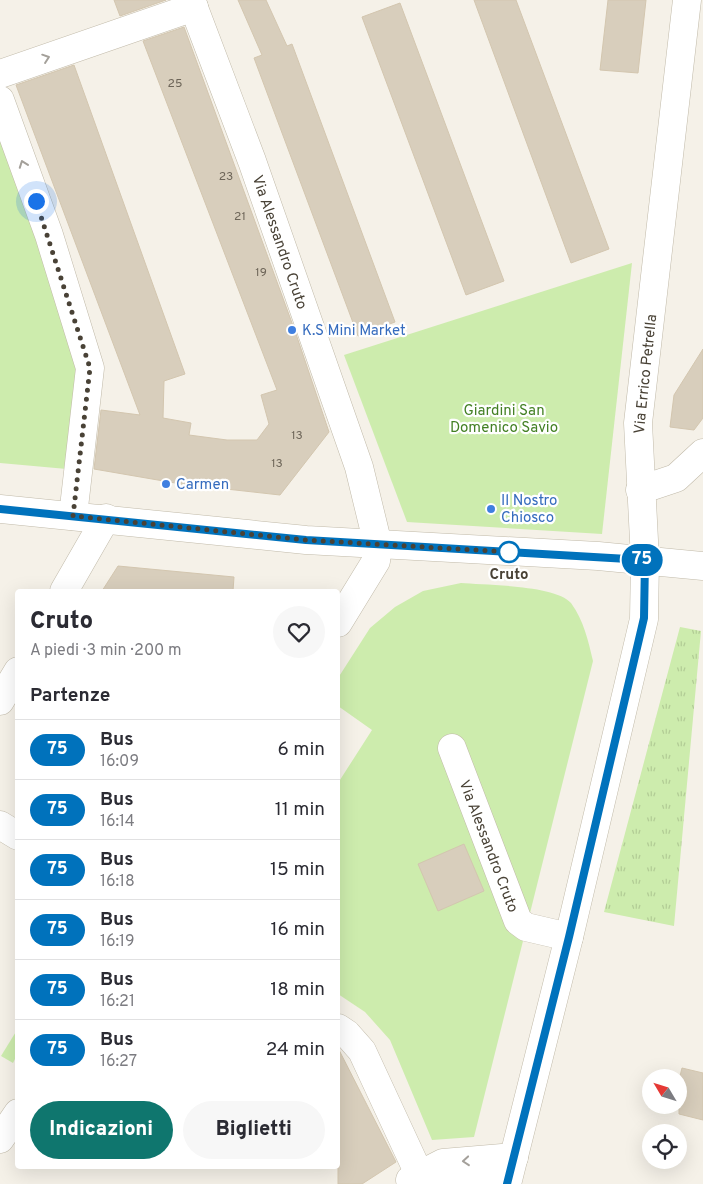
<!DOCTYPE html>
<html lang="it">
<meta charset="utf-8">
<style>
:root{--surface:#fff;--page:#f7f7f7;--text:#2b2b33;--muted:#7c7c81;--line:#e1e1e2;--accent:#0f766e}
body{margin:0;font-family:Overpass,sans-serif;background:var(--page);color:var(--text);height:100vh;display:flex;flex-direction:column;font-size:19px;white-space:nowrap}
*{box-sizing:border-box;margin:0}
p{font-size:16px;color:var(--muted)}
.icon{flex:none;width:28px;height:28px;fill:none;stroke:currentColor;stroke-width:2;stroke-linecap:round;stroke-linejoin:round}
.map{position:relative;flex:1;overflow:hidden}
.panel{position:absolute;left:15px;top:589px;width:325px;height:580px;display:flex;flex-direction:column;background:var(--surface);border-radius:5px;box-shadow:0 5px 20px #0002}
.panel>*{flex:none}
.badge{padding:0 10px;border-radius:16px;font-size:18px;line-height:32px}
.needle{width:32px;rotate:308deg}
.buttons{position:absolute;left:642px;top:1069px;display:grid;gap:10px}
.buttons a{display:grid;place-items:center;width:45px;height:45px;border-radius:50%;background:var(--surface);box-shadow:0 5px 20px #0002;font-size:25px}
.you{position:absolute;width:25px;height:25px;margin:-12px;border:4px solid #fff;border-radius:50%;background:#1a73e8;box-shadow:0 0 0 8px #1a73e833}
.map>.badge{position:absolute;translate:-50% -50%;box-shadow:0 0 0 2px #fff}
h2{padding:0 15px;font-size:19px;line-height:45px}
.round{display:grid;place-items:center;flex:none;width:52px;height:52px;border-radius:26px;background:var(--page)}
.summary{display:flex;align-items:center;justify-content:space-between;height:85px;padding:0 15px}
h1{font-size:24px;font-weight:800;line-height:38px}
.action{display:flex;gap:10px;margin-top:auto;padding:10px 15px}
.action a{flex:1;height:58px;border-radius:30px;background:var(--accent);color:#fff;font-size:20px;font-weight:800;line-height:58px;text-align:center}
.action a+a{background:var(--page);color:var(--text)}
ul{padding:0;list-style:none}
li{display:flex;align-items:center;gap:15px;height:60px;padding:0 15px;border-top:1px solid var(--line)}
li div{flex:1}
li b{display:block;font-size:19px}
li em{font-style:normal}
li .badge{min-width:55px;font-weight:700;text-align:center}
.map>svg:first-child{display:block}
</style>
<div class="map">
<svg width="703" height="1184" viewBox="0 0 703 1184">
<defs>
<pattern id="grass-tufts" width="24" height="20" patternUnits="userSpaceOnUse" patternTransform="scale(1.25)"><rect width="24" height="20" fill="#cdecad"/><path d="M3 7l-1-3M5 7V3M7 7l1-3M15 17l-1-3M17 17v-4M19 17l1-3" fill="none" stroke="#b2cc95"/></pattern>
</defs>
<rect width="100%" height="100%" fill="#f5f1e8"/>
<polygon fill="url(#grass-tufts)" points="680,627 701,631 674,926 604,912"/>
<g fill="#cdecad">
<polygon points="0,87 90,368 78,470 0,463"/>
<polygon points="632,263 602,534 407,522 344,355"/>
<path d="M461 583C484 585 556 585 571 603 584 621 588 640 593 661L474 1137 432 1140 390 1040 365 1012 338 994V783L372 730 338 706V678L370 628 395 607 423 591Z"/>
<polygon points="17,1030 17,1055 13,1063 1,1056"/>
</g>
<g fill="#d8cebc" stroke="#d3c6af">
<polygon points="114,0 166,0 120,16"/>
<polygon points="238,0 266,0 287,46 292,44 395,322 358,336 254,58 262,55"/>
<polygon points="474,0 516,0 609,249 571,263"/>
<polygon points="608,0 646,0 638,73 600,70"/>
<polygon points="400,3 504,281 466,295 362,17"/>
<polygon points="184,27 296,334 329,432 280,495 181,484 94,469 101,410 140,415 16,85 74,65 185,374 164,381 163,418 191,423 189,435 227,440 257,440 269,424 261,395 277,390 143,41"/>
<polygon points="703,349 703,418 694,430 670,427 674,395"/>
<polygon points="118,566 234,577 233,591 102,591"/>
<polygon points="464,844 484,891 438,911 418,864"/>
<polygon points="338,1048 396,1162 362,1184 338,1184"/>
<polygon points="682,1068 703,1073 703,1120 679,1114 679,1080"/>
</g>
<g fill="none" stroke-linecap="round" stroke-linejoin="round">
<defs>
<g id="minor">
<polyline points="191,0 252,161 359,467 378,545 376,561 338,623"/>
<polyline points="0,74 194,7"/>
<polyline points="0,100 49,235 90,368 73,516"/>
<polyline points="640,490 676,478 703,453"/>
<polyline points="0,509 306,540 598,556 703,566"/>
<polyline points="64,591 106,518"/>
<polyline points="0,701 18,671"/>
<polyline points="452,748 518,921 526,927 569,937"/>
<polyline points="0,825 18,836"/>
<polyline points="338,1028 347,1034 362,1051 419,1174 441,1184 491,1184"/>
<polyline points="0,1139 18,1113"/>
<polyline points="410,1180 443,1163 514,1157"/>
<polyline points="507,1184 569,937 644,619 645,560 638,423 687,0"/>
</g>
</defs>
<use href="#minor" stroke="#c1baa9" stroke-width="29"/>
<use href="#minor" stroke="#fff" stroke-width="28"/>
</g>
<defs><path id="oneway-chevron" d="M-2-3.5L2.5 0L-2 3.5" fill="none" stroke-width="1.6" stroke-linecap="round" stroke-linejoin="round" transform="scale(1.25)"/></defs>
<g stroke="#a4a09a">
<use href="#oneway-chevron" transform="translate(46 58) rotate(-19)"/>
<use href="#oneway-chevron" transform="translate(23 164) rotate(-110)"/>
<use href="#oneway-chevron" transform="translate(466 1161) rotate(175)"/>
</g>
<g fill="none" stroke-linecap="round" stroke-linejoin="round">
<defs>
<polyline id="line" points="0,509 306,540 645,560 644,618 569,937 507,1184"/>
</defs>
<use href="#line" stroke="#fff" stroke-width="11"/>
<use href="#line" stroke="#0072bc" stroke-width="8"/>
<polyline stroke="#494236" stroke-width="5" stroke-dasharray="0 9" points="36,201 90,368 73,516 306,540 509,552"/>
</g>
<g fill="#3f7fe0" stroke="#fff" stroke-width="2">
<circle cx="292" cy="330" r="5"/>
<circle cx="166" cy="484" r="5"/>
<circle cx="491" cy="509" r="5"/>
</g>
<circle fill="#fff" stroke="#0072bc" stroke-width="2.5" cx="509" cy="552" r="10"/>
<g text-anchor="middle" stroke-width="4.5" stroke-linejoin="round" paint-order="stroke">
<g font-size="12" fill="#6d6558">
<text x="175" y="87">25</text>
<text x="226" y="180">23</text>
<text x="240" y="220">21</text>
<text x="261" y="276">19</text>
<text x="297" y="439">13</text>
<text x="277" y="467">13</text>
</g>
<g font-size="15" fill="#494236" stroke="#fff">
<text transform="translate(280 242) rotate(71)" y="5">Via Alessandro Cruto</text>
<text transform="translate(645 374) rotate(-84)" y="5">Via Errico Petrella</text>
<text transform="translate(489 846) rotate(69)" y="5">Via Alessandro Cruto</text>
</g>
<g font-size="15" fill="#366cbe" stroke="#fff" text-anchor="start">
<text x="302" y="335">K.S Mini Market</text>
<text x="176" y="489">Carmen</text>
<text x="501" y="505">Il Nostro<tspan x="501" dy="17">Chiosco</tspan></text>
</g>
<g font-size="15" fill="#438024" stroke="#fff">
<text x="504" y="415">Giardini San<tspan x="504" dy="17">Domenico Savio</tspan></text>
</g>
<g font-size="15" font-weight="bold" fill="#494236" stroke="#fff">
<text x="509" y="579">Cruto</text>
</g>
</g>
</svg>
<div class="buttons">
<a><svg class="needle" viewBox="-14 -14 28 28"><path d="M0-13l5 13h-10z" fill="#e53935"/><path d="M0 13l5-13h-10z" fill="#7c7c81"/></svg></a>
<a><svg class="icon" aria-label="locate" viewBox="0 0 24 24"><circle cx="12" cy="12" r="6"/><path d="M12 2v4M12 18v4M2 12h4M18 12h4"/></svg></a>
</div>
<div class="you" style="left:36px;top:201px"></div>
<b class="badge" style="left:642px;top:560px;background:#0072bc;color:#fff">75</b>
<section class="panel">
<div class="summary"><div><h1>Cruto</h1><p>A piedi · 3 min · 200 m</p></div><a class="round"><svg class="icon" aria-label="heart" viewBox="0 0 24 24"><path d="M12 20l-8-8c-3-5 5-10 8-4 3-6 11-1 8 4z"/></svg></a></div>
<h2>Partenze</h2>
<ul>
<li><span class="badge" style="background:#0072bc;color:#fff">75</span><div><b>Bus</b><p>16:09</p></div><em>6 min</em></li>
<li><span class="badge" style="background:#0072bc;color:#fff">75</span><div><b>Bus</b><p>16:14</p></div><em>11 min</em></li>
<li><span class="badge" style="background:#0072bc;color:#fff">75</span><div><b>Bus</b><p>16:18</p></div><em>15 min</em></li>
<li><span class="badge" style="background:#0072bc;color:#fff">75</span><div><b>Bus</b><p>16:19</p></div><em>16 min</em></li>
<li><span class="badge" style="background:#0072bc;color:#fff">75</span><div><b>Bus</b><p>16:21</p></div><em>18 min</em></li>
<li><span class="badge" style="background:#0072bc;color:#fff">75</span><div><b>Bus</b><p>16:27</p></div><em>24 min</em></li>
</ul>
<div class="action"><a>Indicazioni</a><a>Biglietti</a></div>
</section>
</div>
